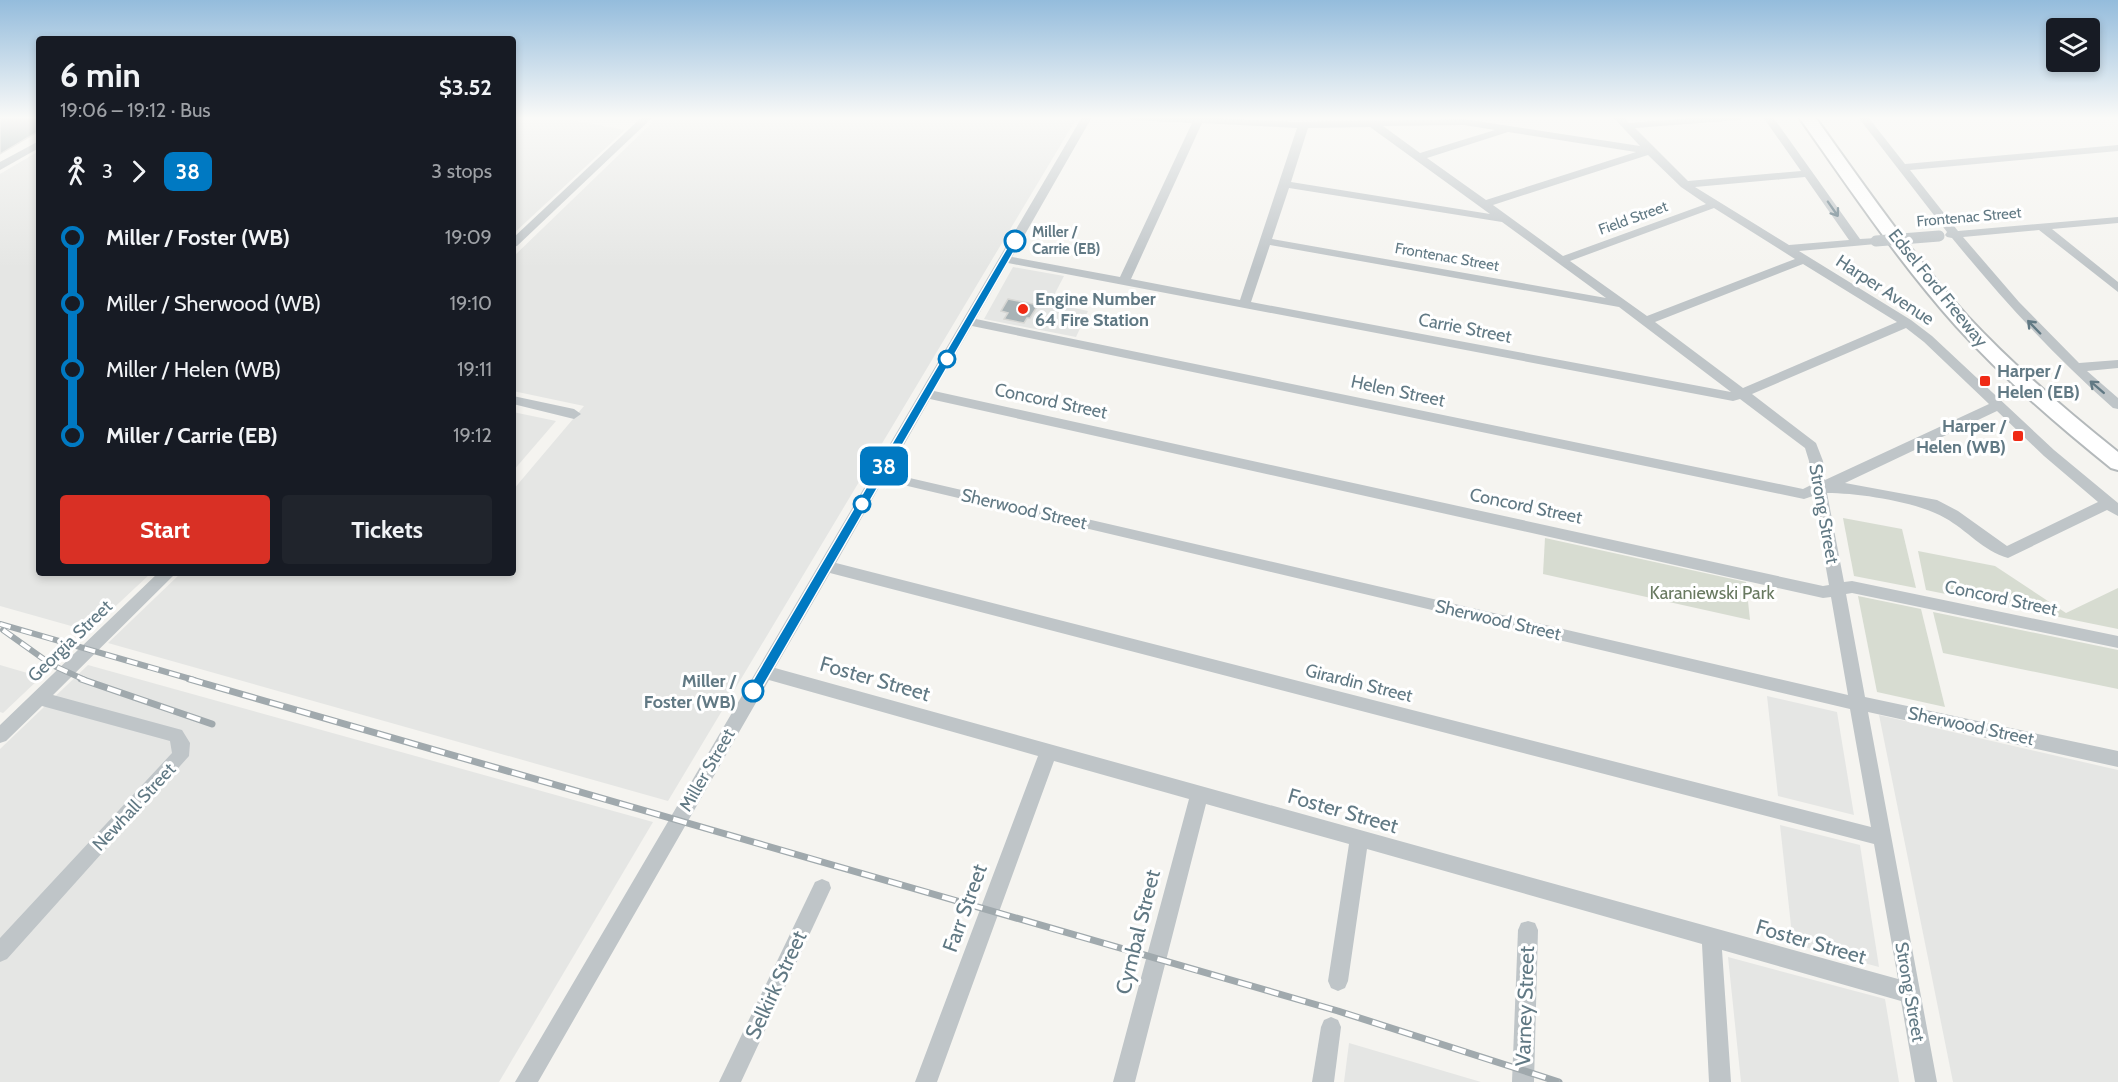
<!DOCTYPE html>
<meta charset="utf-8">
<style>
:root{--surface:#171b24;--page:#20242c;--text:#f1f3f6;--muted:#9ea1a6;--accent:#d93025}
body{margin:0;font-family:Cabin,sans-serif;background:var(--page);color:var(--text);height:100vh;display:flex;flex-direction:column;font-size:22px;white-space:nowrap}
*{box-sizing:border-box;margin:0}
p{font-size:20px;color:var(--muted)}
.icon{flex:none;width:33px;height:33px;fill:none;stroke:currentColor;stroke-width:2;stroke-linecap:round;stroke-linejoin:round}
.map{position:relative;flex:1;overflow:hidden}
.sheet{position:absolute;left:36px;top:36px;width:480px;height:540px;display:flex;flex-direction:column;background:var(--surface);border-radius:6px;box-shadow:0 3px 9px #0003}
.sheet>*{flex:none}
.badge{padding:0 12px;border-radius:9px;font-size:21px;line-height:39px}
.fabs{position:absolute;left:2046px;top:18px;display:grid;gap:12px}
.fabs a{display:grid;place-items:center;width:54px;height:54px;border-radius:6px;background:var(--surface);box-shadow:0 3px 9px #0003;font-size:30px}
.map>.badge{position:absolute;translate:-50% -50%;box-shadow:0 0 0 3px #fff}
.legs{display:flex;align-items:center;gap:9px;height:66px;padding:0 24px;font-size:20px}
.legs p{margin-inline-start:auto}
.head{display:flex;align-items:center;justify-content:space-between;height:102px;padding:0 24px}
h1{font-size:33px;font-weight:700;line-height:45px}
.primary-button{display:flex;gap:12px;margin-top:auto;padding:12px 24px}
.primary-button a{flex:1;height:69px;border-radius:6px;background:var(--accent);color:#fff;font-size:24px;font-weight:700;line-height:69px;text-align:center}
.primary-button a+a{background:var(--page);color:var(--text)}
ul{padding:0 24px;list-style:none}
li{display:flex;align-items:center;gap:21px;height:66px;font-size:22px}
li i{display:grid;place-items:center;width:9px;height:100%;margin:0 8px;background:currentColor}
li i::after{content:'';width:15px;height:15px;margin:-8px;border:4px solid;border-radius:50%;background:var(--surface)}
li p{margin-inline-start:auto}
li:first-child i{background:linear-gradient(#0000 50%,currentColor 0)}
li:last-child i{background:linear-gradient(currentColor 50%,#0000 0)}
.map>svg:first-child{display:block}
</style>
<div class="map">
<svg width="2118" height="1082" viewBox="0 0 2118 1082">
<rect width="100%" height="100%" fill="#f5f4f0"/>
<g fill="#e5e6e4">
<polygon points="513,117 555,117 625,130 513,234"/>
<polygon points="658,117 980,117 1075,121 668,801 108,643 181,573 513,573 513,490 584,406 513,391 513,257"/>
<polygon points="39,151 39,573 151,573 89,631 0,606 0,174"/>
<polygon points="1013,267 1064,276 1050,303 1088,311 1076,337 984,319"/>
<polygon points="513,412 556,421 513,471"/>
<polygon points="0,665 41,677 3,713 0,712"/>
<polygon points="88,665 653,822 499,1082 0,1082 0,749"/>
<polygon points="1767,696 1837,712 1854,815 1778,796"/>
<polygon points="1879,715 2118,770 2118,1082 1953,1082"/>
<polygon points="1780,825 1860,845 1879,967 1793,944"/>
<polygon points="1728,957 1885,999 1899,1082 1741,1082"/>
<polygon points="1349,1043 1481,1082 1344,1082"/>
</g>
<g fill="#d7dcd1">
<polygon points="1843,518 1902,529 1916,588 1854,576"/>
<polygon points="1545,538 1746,582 1750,620 1543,574"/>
<polygon points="1918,551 1995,566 2066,613 2118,588 2118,629 1926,590"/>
<polygon points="1858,596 1921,609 1945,707 1877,692"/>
<polygon points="1933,612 2118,650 2118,689 1943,653"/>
</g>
<g fill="#a8b3b6" stroke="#d6d6d3" stroke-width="1.5">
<polygon points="0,117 39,117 39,131 0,154"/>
<polygon points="1008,299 1038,305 1030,318 1027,318 1024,323 1004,319 1008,313 1001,311"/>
</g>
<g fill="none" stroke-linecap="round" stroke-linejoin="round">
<defs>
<path id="highway" d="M1799 117H1815C1864 185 1912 255 1968 317 2014 366 2065 410 2118 452V470L2111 468C2056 424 2003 378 1956 326 1898 261 1849 188 1799 117Z"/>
</defs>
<use href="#highway" stroke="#b4b9bb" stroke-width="4"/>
<g fill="#bfc5c8" fill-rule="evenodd">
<polygon points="642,117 653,117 517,246 513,247 513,238"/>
<path d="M1082 117H1092L1012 257 1120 277 1192 123 1132 120 1127 117H1198L1294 122 1464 119 1640 146 1613 117H1624L1629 123 1703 117H1744L1739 120 1635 128 1688 181 1801 171 1763 117H1773L1860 239 1876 238 1882 241 1876 244 1799 251 1911 320 1932 336 2054 450 2118 503V516L2107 510 2008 558C1983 551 1967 530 1945 518 1918 502 1859 493 1827 493L1844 582 1852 581 2118 636V648L1852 593 1846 594 1865 697 2118 751V767L1868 712 1937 1082H1915L1901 1001 1722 950 1731 1082H1709L1702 944 1367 849 1348 981 1345 988 1338 991 1331 988 1328 981 1349 844 1206 804 1135 1082H1113L1189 799 1054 761 937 1082H915L1038 756 769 680 538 1082H515ZM1202 123 1297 128 1240 300 1131 279ZM1464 125 1495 130 1420 153 1383 126ZM1370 127 1490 214 1291 182 1308 128ZM1508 132 1636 152 1486 200 1427 158ZM1648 155 1681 187 1706 204 1563 256 1493 205ZM1805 177 1849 240 1789 245 1695 187ZM1289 188 1502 222 1606 298 1272 239ZM1714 208 1795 259 1647 316 1570 261ZM1270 245 1619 307 1731 392 1251 302ZM1008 263 1733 401 1740 399 1805 448 1809 461 1811 485 1803 489 976 319ZM1803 264 1897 322 1743 388 1655 322ZM972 326 1804 499 1813 496 1829 585 1823 586 934 391ZM1906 328 1924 342 1989 404 1825 480 1823 461 1816 443 1752 394ZM930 399 1823 598 1831 597 1848 695 888 473ZM1997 411 2044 456 2098 502 2007 546 1958 511 1937 500 1845 483ZM882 482 895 483 1850 709 1871 827 836 563ZM830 573 1874 844 1898 979 775 668Z"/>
<path d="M1858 117H1868L1905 164 2118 145V151L1910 170 1958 231 2118 217V223L2052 229 2118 282V292L2039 230 1963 237 2019 302 2079 363 2118 360V368L2087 371 2118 398V409L2113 408C2054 356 2002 299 1952 238L1947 237 1945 235 1947 232Z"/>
<polygon points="39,141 39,148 0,170 0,162"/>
<polygon points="513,396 574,409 581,414 574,419 513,404"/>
<polygon points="158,573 176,573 53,695 182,730 190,743 189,756 7,959 0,962 0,938 172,753 170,741 42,706 6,741 0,743 0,725"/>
<polygon points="822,879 829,882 831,888 741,1082 719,1082 815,882"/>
<polygon points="1528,921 1535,923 1538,930 1534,1082 1512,1082 1518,930 1521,923"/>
<polygon points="1331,1017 1338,1020 1341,1027 1334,1082 1312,1082 1321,1027 1324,1020"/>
</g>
<use href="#highway" fill="#fff" fill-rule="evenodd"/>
<defs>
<g id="rail-far1">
<polyline points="0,624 194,680"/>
<polyline points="3,630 52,665 85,680"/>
</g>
<g id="rail">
<polyline points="81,679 212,724"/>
<polyline points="189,679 1338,1011 1559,1082"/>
</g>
</defs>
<use href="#rail-far1" stroke="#a0a9ad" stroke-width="6"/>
<use href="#rail" stroke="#a0a9ad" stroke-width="7"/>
<use href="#rail-far1" stroke="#fff" stroke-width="4" stroke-dasharray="11" stroke-linecap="butt"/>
<use href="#rail" stroke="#fff" stroke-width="4.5" stroke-dasharray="14" stroke-linecap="butt"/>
<polyline stroke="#bfc5c8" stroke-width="11" points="1876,241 1939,236"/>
</g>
<defs><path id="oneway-shaft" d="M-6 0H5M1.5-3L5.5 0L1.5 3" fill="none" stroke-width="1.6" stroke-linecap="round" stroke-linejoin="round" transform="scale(1.5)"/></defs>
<g stroke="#617984">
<use href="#oneway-shaft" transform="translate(1833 209) rotate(55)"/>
<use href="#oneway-shaft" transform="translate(2034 327) rotate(-134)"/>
<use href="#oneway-shaft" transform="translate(2097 387) rotate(-139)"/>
</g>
<linearGradient id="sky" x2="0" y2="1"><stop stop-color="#94bcdc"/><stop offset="0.44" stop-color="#fafaf8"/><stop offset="1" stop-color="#fafaf8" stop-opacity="0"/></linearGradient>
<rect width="2118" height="268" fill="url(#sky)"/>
<polygon fill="#0079c2" stroke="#fff" stroke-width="1.5" points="1015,238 1020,241 758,695 749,695 747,691 749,687 1011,241"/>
<g fill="#fff" stroke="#0079c2" stroke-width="3">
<circle cx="1015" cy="241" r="10"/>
<circle cx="947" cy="359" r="8"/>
<circle cx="862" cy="504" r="8"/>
<circle cx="753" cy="691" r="10"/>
</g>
<g fill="#f02a15" stroke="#fff" stroke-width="2">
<circle cx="1023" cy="309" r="6"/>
<rect x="1979" y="375" width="12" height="12" rx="3"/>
<rect x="2012" y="430" width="12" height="12" rx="3"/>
</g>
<g text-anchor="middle" stroke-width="6" stroke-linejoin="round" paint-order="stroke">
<g font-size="15" fill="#617984" stroke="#fff">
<text transform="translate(1969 217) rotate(-5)" y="5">Frontenac Street</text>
<text transform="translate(1633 218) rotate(-20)" y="5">Field Street</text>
<text transform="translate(1447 257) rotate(10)" y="5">Frontenac Street</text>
</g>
<g font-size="15" font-weight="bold" fill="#617984" stroke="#fff" text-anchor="start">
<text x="1032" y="237">Miller /<tspan x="1032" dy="17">Carrie (EB)</tspan></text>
</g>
<g font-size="18" fill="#617984" stroke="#fff">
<text transform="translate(1938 288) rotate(51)" y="6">Edsel Ford Freeway</text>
<text transform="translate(1885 290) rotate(33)" y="6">Harper Avenue</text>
<text transform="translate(1465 328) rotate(11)" y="6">Carrie Street</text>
<text transform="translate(1398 391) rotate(12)" y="6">Helen Street</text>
<text transform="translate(1051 401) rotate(12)" y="6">Concord Street</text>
<text transform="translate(1526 506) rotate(12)" y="6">Concord Street</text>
<text transform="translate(1024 509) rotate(13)" y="6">Sherwood Street</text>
<text transform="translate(1824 514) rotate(80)" y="6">Strong Street</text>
<text transform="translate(2001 598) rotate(12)" y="6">Concord Street</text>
<text transform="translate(1498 620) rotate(13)" y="6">Sherwood Street</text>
<text transform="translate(70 641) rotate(-44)" y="6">Georgia Street</text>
<text transform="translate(1359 683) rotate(14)" y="6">Girardin Street</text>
<text transform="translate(1971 726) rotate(12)" y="6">Sherwood Street</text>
<text transform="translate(707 770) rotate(-60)" y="6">Miller Street</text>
<text transform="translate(134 807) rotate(-47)" y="6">Newhall Street</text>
<text transform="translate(1910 992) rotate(80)" y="6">Strong Street</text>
</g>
<g font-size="18" font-weight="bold" fill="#617984" stroke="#fff" text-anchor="start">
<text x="1035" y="305">Engine Number<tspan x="1035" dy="21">64 Fire Station</tspan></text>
<text x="1997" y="377">Harper /<tspan x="1997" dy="21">Helen (EB)</tspan></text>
<text x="2006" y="432" text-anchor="end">Harper /<tspan x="2006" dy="21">Helen (WB)</tspan></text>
</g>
<g font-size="18" fill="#697a61" stroke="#fff">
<text x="1712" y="599">Karaniewski Park</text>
</g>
<g font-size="18" font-weight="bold" fill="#617984" stroke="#fff" text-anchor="end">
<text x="736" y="687">Miller /<tspan x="736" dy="21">Foster (WB)</tspan></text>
</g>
<g font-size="21" fill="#617984" stroke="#fff">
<text transform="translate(875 679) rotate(16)" y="7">Foster Street</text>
<text transform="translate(1343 811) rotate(16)" y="7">Foster Street</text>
<text transform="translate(965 908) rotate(-70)" y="7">Farr Street</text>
<text transform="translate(1138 932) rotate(-76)" y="7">Cymbal Street</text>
<text transform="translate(1811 942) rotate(16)" y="7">Foster Street</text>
<text transform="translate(776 985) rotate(-65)" y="7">Selkirk Street</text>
<text transform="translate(1525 1006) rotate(-88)" y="7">Varney Street</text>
</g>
</g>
</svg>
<div class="fabs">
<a><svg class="icon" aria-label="layers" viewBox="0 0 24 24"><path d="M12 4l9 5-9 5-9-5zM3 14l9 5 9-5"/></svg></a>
</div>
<b class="badge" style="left:884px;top:466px;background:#0079c2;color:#fff">38</b>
<section class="sheet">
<div class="head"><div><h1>6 min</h1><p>19:06 – 19:12 · Bus</p></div><b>$3.52</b></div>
<div class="legs"><svg class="icon" aria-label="walk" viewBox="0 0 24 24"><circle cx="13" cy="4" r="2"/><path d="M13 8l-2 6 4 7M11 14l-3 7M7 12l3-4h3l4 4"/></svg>3<svg class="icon" aria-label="forward" viewBox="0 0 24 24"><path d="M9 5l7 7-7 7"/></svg><b class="badge" style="background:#0079c2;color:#fff">38</b><p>3 stops</p></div>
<ul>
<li><i style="color:#0079c2"></i><b>Miller / Foster (WB)</b><p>19:09</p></li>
<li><i style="color:#0079c2"></i><span>Miller / Sherwood (WB)</span><p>19:10</p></li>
<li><i style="color:#0079c2"></i><span>Miller / Helen (WB)</span><p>19:11</p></li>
<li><i style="color:#0079c2"></i><b>Miller / Carrie (EB)</b><p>19:12</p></li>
</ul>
<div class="primary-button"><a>Start</a><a>Tickets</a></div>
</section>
</div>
